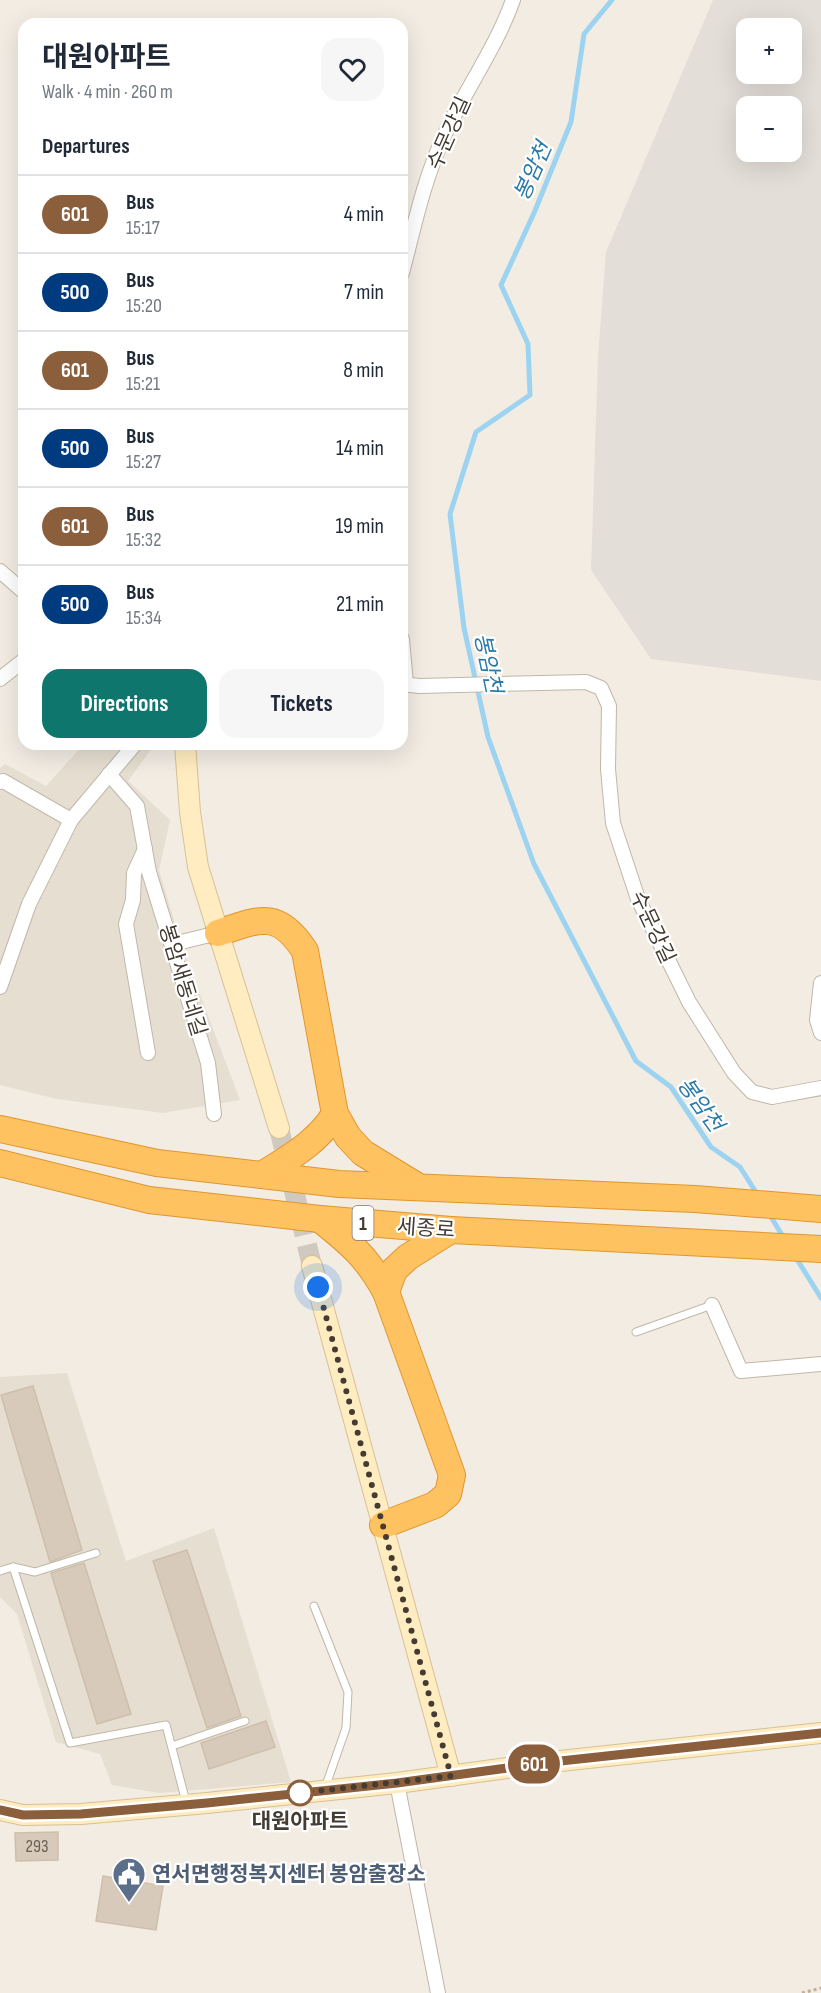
<!DOCTYPE html>
<meta charset="utf-8">
<style>
:root{--surface:#fff;--page:#f6f6f7;--text:#1f2937;--muted:#747a83;--line:#e0e1e3;--accent:#0f766e}
body{margin:0;font-family:"Sofia Sans Condensed","Noto Sans KR",sans-serif;background:var(--page);color:var(--text);height:100vh;display:flex;flex-direction:column;font-size:22px;white-space:nowrap}
*{box-sizing:border-box;margin:0}
p{font-size:20px;color:var(--muted)}
.icon{flex:none;width:33px;height:33px;fill:none;stroke:currentColor;stroke-width:2;stroke-linecap:round;stroke-linejoin:round}
.map{position:relative;flex:1;overflow:hidden}
.details{position:absolute;left:18px;top:18px;width:390px;height:732px;display:flex;flex-direction:column;background:var(--surface);border-radius:18px;box-shadow:0 6px 24px #0002}
.details>*{flex:none}
.badge{padding:0 12px;border-radius:20px;font-size:21px;line-height:39px}
.tools{position:absolute;left:736px;top:18px;display:grid;gap:12px}
.tools a{display:grid;place-items:center;width:66px;height:66px;border-radius:12px;background:var(--surface);box-shadow:0 6px 24px #0002;font-size:30px}
.you{position:absolute;width:30px;height:30px;margin:-15px;border:4px solid #fff;border-radius:50%;background:#1a73e8;box-shadow:0 0 0 9px #1a73e833}
.map>.badge{position:absolute;translate:-50% -50%;box-shadow:0 0 0 3px #fff}
h2{padding:0 24px;font-size:22px;line-height:54px}
.round{display:grid;place-items:center;flex:none;width:63px;height:63px;border-radius:18px;background:var(--page)}
.head{display:flex;align-items:center;justify-content:space-between;height:102px;padding:0 24px}
h1{font-size:28px;font-weight:700;line-height:45px}
.button{display:flex;gap:12px;margin-top:auto;padding:12px 24px}
.button a{flex:1;height:69px;border-radius:18px;background:var(--accent);color:#fff;font-size:24px;font-weight:700;line-height:69px;text-align:center}
.button a+a{background:var(--page);color:var(--text)}
ul{padding:0;list-style:none}
li{display:flex;align-items:center;gap:18px;height:78px;padding:0 24px;border-top:2px solid var(--line)}
li div{flex:1}
li b{display:block;font-size:22px}
li em{font-style:normal}
li .badge{min-width:66px;font-weight:700;text-align:center}
.map>svg:first-child{display:block}
</style>
<div class="map">
<svg width="821" height="1993" viewBox="0 0 821 1993">
<rect width="100%" height="100%" fill="#f2ece3"/>
<g fill="#e6ded1">
<polygon points="84,744 155,744 128,781 170,820 159,870 182,947 240,1100 163,1113 57,1099 0,1085 0,768 5,764 46,786"/>
<polygon points="67,1373 126,1561 214,1528 291,1782 159,1793 112,1785 100,1754 56,1742 17,1614 0,1597 0,1377"/>
</g>
<path fill="#e4ded8" fill-rule="evenodd" d="M713 0H821V681L651 659 591 570 598 357 606 252ZM747 28H792V74H747ZM747 106H792V152H747Z"/>
<g fill="none" stroke-linecap="round" stroke-linejoin="round">
<g stroke="#9cd3f1" stroke-width="5">
<polyline points="612,0 584,34 571,122 534,213 501,285 528,344 530,395 476,432 450,514 464,628 488,737 534,864 636,1061 671,1087 711,1147 740,1167 759,1197"/>
<polyline points="768,1212 785,1240"/>
<polyline points="795,1256 821,1298"/>
</g>
</g>
<g fill="#d7cabb" stroke="#cebfab" stroke-width="1.5">
<polygon points="33,1386 82,1550 50,1562 1,1395"/>
<polygon points="187,1550 241,1716 207,1728 153,1561"/>
<polygon points="84,1563 131,1714 97,1724 51,1573"/>
<polygon points="266,1721 275,1747 209,1769 201,1743"/>
<polygon points="58,1832 58,1860 16,1861 15,1833"/>
<polygon points="103,1876 163,1886 156,1930 96,1921"/>
</g>
<g fill="none" stroke-linecap="round" stroke-linejoin="round">
<polyline stroke="#cfc9c0" stroke-width="20" stroke-dasharray="20 10" stroke-linecap="butt" points="279,1128 312,1266"/>
<defs>
<g id="lane">
<polyline points="636,1332 712,1305"/>
<polyline points="13,1567 35,1572 96,1553"/>
<polyline points="0,1571 13,1567 70,1743 166,1725 186,1802"/>
<polyline points="314,1606 348,1692 346,1728 325,1788"/>
<polyline points="172,1746 245,1721"/>
</g>
<g id="street">
<path d="M402 273C414 227 424 179 444 136 465 90 496 48 513 0"/>
<polyline points="0,571 24,592"/>
<polyline points="402,639 406,684"/>
<polyline points="0,679 24,660"/>
<polyline points="402,684 419,686 586,682 601,688 609,706 608,769 613,823 638,899 689,1002 734,1073 752,1092 772,1097 821,1088"/>
<polyline points="109,774 137,806 149,872 208,1063 214,1114"/>
<polyline points="0,782 3,781 71,820"/>
<polyline points="145,849 134,873 133,900 126,924 148,1053"/>
<polyline points="173,944 218,933"/>
<polyline points="821,983 817,1020 821,1033"/>
<polyline points="0,987 29,904 71,820 135,744"/>
<polyline points="712,1305 741,1371 821,1364"/>
<polyline points="397,1783 438,1993"/>
</g>
<g id="secondary">
<polyline points="185,744 190,812 198,867 279,1128"/>
<polyline points="312,1266 451,1776"/>
<polyline points="0,1810 23,1815 81,1814 207,1803 397,1783 551,1762 821,1733"/>
</g>
<g id="highway">
<path d="M218 933C259 919 278 909 305 951L335 1114"/>
<polyline points="0,1129 157,1163 339,1184 695,1199 821,1209"/>
<polyline points="0,1163 149,1200 320,1219 451,1230 821,1249"/>
<path d="M262 1175C290 1157 317 1143 335 1114L348 1137 363 1153 417 1186"/>
<path d="M320 1219C351 1244 367 1257 386 1292L394 1270 408 1257 451 1230"/>
<polyline points="383,1525 435,1505 448,1494 452,1475 386,1292"/>
</g>
</defs>
<use href="#lane" stroke="#c0b7a8" stroke-width="9"/>
<use href="#street" stroke="#c0b7a8" stroke-width="16"/>
<use href="#secondary" stroke="#d7c193" stroke-width="22"/>
<use href="#highway" stroke="#e0962e" stroke-width="28"/>
<polyline stroke="#bfaf96" stroke-width="3" stroke-dasharray="3 3" stroke-linecap="butt" points="802,1993 821,1988"/>
<use href="#lane" stroke="#fff" stroke-width="7"/>
<use href="#street" stroke="#fff" stroke-width="14"/>
<use href="#secondary" stroke="#ffecc0" stroke-width="20"/>
<use href="#highway" stroke="#ffc261" stroke-width="26"/>
</g>
<g fill="none" stroke-linecap="round" stroke-linejoin="round">
<defs>
<polyline id="line" points="0,1810 23,1815 81,1814 207,1803 397,1783 551,1762 821,1733"/>
</defs>
<use href="#line" stroke="#fff" stroke-width="14"/>
<use href="#line" stroke="#8b5e3c" stroke-width="9"/>
<polyline stroke="#443c33" stroke-width="6" stroke-dasharray="0 10.8" points="300,1793 451,1776 318,1287"/>
</g>
<defs>
<symbol id="civic-pin" viewBox="-11 -11 22 30"><path d="M0 17L-7.5 6A9.5 9.5 0 1 1 7.5 6Z" fill="#5c6f8a" stroke="#fff"/><path d="M-.6-6.5H3V-4.5H.6V-3L4-1V1h2V6H-6V1h2V-1L-.6-3ZM-1.2 2.5V6h2.4V2.5Z" fill="#fff"/></symbol>
</defs>
<g fill-rule="evenodd">
<use href="#civic-pin" x="110" y="1855" width="38" height="52"/>
</g>
<circle fill="#fff" stroke="#8b5e3c" stroke-width="3" cx="300" cy="1793" r="12"/>
<g text-anchor="middle" stroke-width="4.5" stroke-linejoin="round" paint-order="stroke">
<g font-size="18" fill="#696055">
<text x="37" y="1852">293</text>
</g>
<rect fill="#fff" stroke="#7c7670" stroke-width="1.5" x="352.5" y="1206" width="21" height="34" rx="4.5"/>
<g font-size="20" font-weight="bold" fill="#443c33">
<text x="363" y="1230">1</text>
</g>
<g font-size="21" fill="#443c33" stroke="#fff">
<text transform="translate(449 133) rotate(-66)" y="7">수문강길</text>
<text transform="translate(653 927) rotate(65)" y="7">수문강길</text>
<text transform="translate(183 980) rotate(73)" y="7">봉암새동네길</text>
<text transform="translate(426 1228) rotate(4)" y="7">세종로</text>
</g>
<g font-size="21" font-weight="bold" fill="#443c33" stroke="#fff">
<text x="300" y="1828">대원아파트</text>
</g>
<g font-size="21" font-weight="bold" fill="#4e5e75" stroke="#fff" text-anchor="start">
<text x="152" y="1881">연서면행정복지센터 봉암출장소</text>
</g>
<g font-size="22" font-style="italic" fill="#2a7aa9" stroke="#fff">
<text transform="translate(532 171) rotate(-66)" y="8">봉암천</text>
<text transform="translate(489 663) rotate(78)" y="8">봉암천</text>
<text transform="translate(701 1104) rotate(54)" y="8">봉암천</text>
</g>
</g>
</svg>
<div class="tools">
<a>+</a>
<a>−</a>
</div>
<div class="you" style="left:318px;top:1287px"></div>
<b class="badge" style="left:534px;top:1764px;background:#8b5e3c;color:#fff">601</b>
<section class="details">
<div class="head"><div><h1>대원아파트</h1><p>Walk · 4 min · 260 m</p></div><a class="round"><svg class="icon" aria-label="heart" viewBox="0 0 24 24"><path d="M12 20l-8-8c-3-5 5-10 8-4 3-6 11-1 8 4z"/></svg></a></div>
<h2>Departures</h2>
<ul>
<li><span class="badge" style="background:#8b5e3c;color:#fff">601</span><div><b>Bus</b><p>15:17</p></div><em>4 min</em></li>
<li><span class="badge" style="background:#003b80;color:#fff">500</span><div><b>Bus</b><p>15:20</p></div><em>7 min</em></li>
<li><span class="badge" style="background:#8b5e3c;color:#fff">601</span><div><b>Bus</b><p>15:21</p></div><em>8 min</em></li>
<li><span class="badge" style="background:#003b80;color:#fff">500</span><div><b>Bus</b><p>15:27</p></div><em>14 min</em></li>
<li><span class="badge" style="background:#8b5e3c;color:#fff">601</span><div><b>Bus</b><p>15:32</p></div><em>19 min</em></li>
<li><span class="badge" style="background:#003b80;color:#fff">500</span><div><b>Bus</b><p>15:34</p></div><em>21 min</em></li>
</ul>
<div class="button"><a>Directions</a><a>Tickets</a></div>
</section>
</div>
